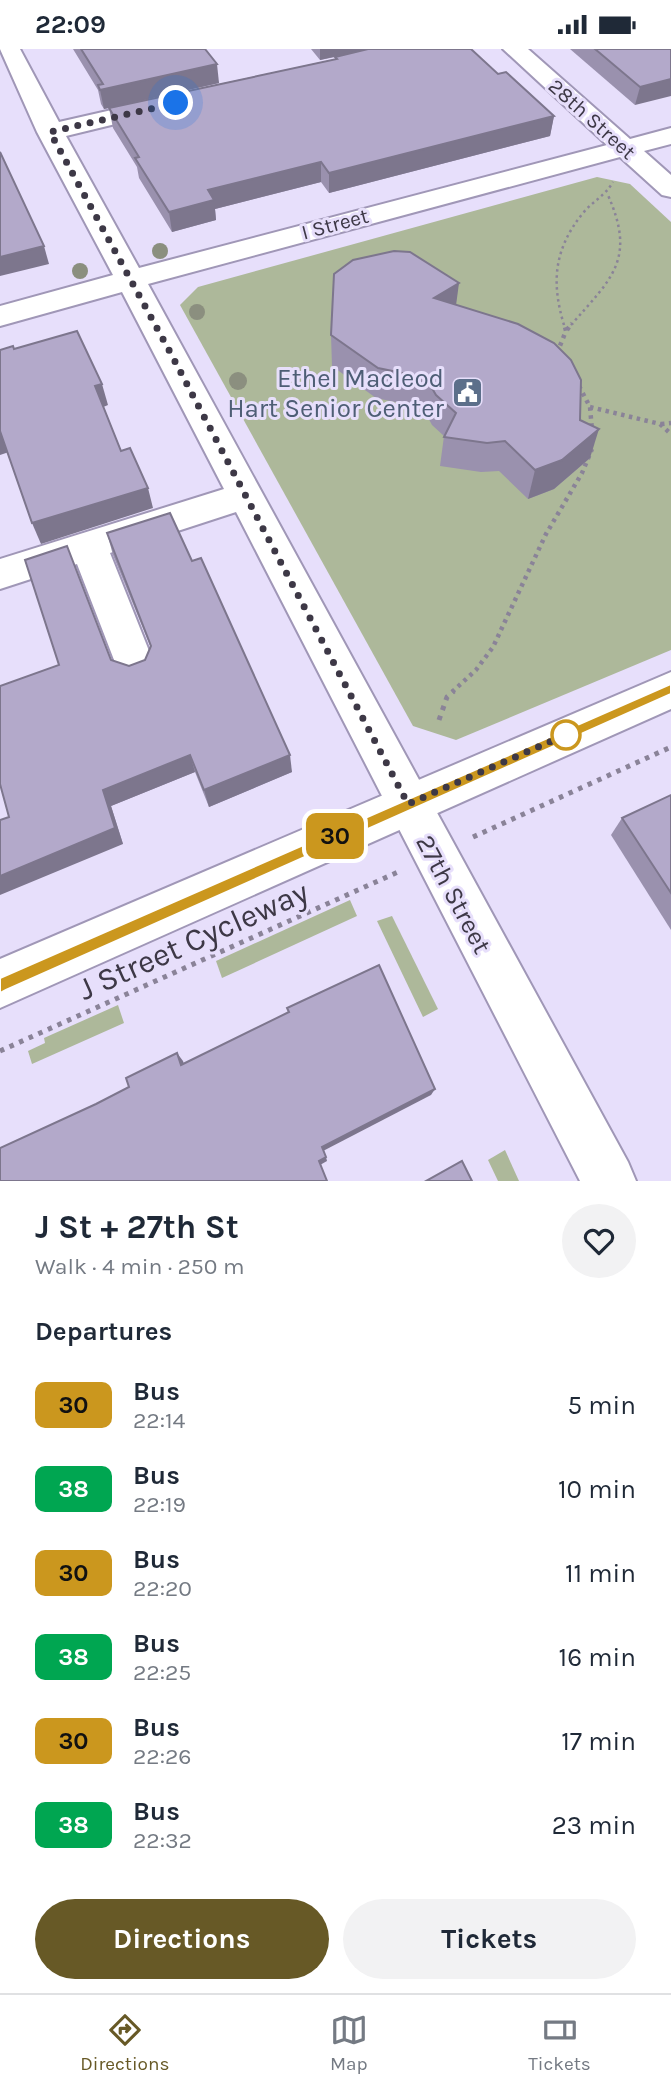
<!DOCTYPE html>
<meta charset="utf-8">
<style>
:root{--surface:#fff;--page:#f2f2f3;--text:#1f2937;--muted:#747a83;--line:#e0e1e3;--accent:#675926}
body{margin:0;font-family:Karla,sans-serif;background:var(--page);color:var(--text);height:100vh;display:flex;flex-direction:column;font-size:26px;white-space:nowrap}
*{box-sizing:border-box;margin:0}
p{font-size:23px;color:var(--muted)}
.icon{flex:none;width:38px;height:38px;fill:none;stroke:currentColor;stroke-width:2;stroke-linecap:round;stroke-linejoin:round}
.map{position:relative;height:1132px;overflow:hidden}
.panel{display:flex;flex-direction:column;background:var(--surface);flex:1}
.panel>*{flex:none}
.badge{padding:0 14px;border-radius:10px;font-size:24px;line-height:46px}
.you{position:absolute;width:35px;height:35px;margin:-18px;border:5px solid #fff;border-radius:50%;background:#1a73e8;box-shadow:0 0 0 10px #1a73e833}
.map>.badge{position:absolute;translate:-50% -50%;box-shadow:0 0 0 4px #fff}
h2{padding:0 35px;font-size:26px;line-height:63px}
.round{display:grid;place-items:center;flex:none;width:74px;height:74px;border-radius:37px;background:var(--page)}
.headline{display:flex;align-items:center;justify-content:space-between;height:119px;padding:0 35px}
h1{font-size:33px;font-weight:700;line-height:52px}
.primary-button{display:flex;gap:14px;margin-top:auto;padding:14px 35px}
.primary-button a{flex:1;height:80px;border-radius:42px;background:var(--accent);color:#fff;font-size:28px;font-weight:700;line-height:80px;text-align:center}
.primary-button a+a{background:var(--page);color:var(--text)}
ul{padding:0;list-style:none}
li{display:flex;align-items:center;gap:21px;height:84px;padding:0 35px}
li div{flex:1}
li b{display:block;font-size:26px}
li em{font-style:normal}
li .badge{min-width:77px;font-weight:700;text-align:center}
.status{display:flex;justify-content:space-between;align-items:center;height:49px;padding:0 35px;background:var(--surface);direction:ltr}
.status svg{height:19px;fill:currentColor}
.tab-bar{display:flex;justify-content:space-around;align-items:center;height:98px;border-top:2px solid var(--line);background:var(--surface);font-size:19px;color:var(--muted)}
.tab-bar a{display:grid;justify-items:center;gap:4px}
.tab-bar .active{color:var(--accent)}
.map>svg:first-child{display:block}
</style>
<div class="status"><b>22:09</b><svg viewBox="0 0 49 12"><path d="M0 12V9h3v3zM5 12V6h3v6zM10 12V3h3v9zM15 12V0h3v12zM26 1h20v11H26zM47 4h2v5h-2z"/></svg></div>
<div class="map">
<svg width="671" height="1132" viewBox="0 0 671 1132">
<rect width="100%" height="100%" fill="#e7dffb"/>
<g fill="#adb89a">
<polygon points="597,128 630,135 671,173 671,601 456,691 413,677 180,256 198,238"/>
<polygon points="350,851 357,867 222,929 216,912"/>
<polygon points="392,867 438,960 423,968 377,872"/>
<polygon points="118,956 124,974 32,1015 28,1002 45,994 44,989"/>
<polygon points="505,1101 519,1132 498,1132 488,1111"/>
</g>
<g fill="none" stroke-linecap="round" stroke-linejoin="round">
<defs>
<polygon id="minor" points="0,0 20,0 59,73 160,50 169,52 172,57 169,62 66,87 139,219 607,96 503,0 528,0 630,90 671,79 671,95 644,102 671,126 671,148 662,146 620,108 148,235 628,1113 636,1132 580,1132 236,463 110,504 155,617 149,629 135,634 121,629 77,515 0,540 0,510 224,440 122,243 0,277 0,257 113,226 37,83"/>
<polygon id="major" points="671,623 671,660 0,959 0,910"/>
</defs>
<use href="#minor" stroke="#a097b7" stroke-width="4"/>
<use href="#major" stroke="#a097b7" stroke-width="4"/>
<g stroke="#8a8398" stroke-width="2.5" stroke-dasharray="2.5 3.5" stroke-linecap="butt">
<path d="M564 276C551 233 554 200 583 164 593 152 605 147 613 133"/>
<path d="M571 276C612 229 637 210 607 144"/>
</g>
<g stroke="#8a8398" stroke-width="4.5" stroke-dasharray="3.5 4.5" stroke-linecap="butt">
<polyline points="567,281 572,274"/>
<polyline points="557,304 566,282 564,274"/>
<polyline points="579,337 590,358 592,381"/>
<polyline points="590,358 660,375 671,385"/>
<polyline points="661,375 671,374"/>
<polyline points="452,643 476,621 493,598 546,485 582,424 592,400"/>
</g>
<g stroke="#8a8398" stroke-width="5" stroke-dasharray="4.5 6" stroke-linecap="butt">
<polyline points="439,671 447,648 454,642"/>
<polyline points="473,788 671,698"/>
<polyline points="0,1002 398,823"/>
</g>
<use href="#minor" fill="#fff" fill-rule="evenodd"/>
<use href="#major" fill="#fff" fill-rule="evenodd"/>
</g>
<g fill="#8b8f7f">
<circle cx="160" cy="202" r="8"/>
<circle cx="80" cy="222" r="8"/>
<circle cx="197" cy="263" r="8"/>
<circle cx="238" cy="332" r="9"/>
</g>
<g fill="#9a91ae">
<polygon points="73,0 205,0 219,34 117,57 335,10 335,8 320,11 311,0 471,0 498,25 554,67 550,87 329,144 321,133 215,160 216,171 172,183 139,129 137,118 113,79 109,59 104,60 101,55 98,41"/>
<polygon points="570,0 671,0 635,56"/>
<polygon points="456,256 580,371 590,409 554,440 528,450 499,422 481,423 440,417 444,387 432,376 423,359 376,349 332,317 331,286"/>
<polygon points="107,484 192,512 292,723 209,758 195,723 111,757 123,795 9,768 59,616 111,611 129,617 145,611 151,599 113,506"/>
<polygon points="671,746 671,881 611,786 622,769"/>
</g>
<g fill="#7d768d">
<polygon points="320,0 368,0 320,11"/>
<polygon points="217,15 219,34 104,60 100,41"/>
<polygon points="671,30 671,47 635,56 640,38"/>
<polygon points="554,67 550,87 329,144 329,124"/>
<polygon points="321,113 321,133 215,160 216,171 172,183 169,163 208,141"/>
<polygon points="44,197 49,215 0,227 0,208"/>
<polygon points="459,234 455,264 434,249"/>
<polygon points="102,335 108,356 101,359 95,337"/>
<polygon points="599,380 590,409 554,440 528,450 535,421"/>
<polygon points="0,382 9,403 0,406"/>
<polygon points="148,439 153,459 41,495 32,474"/>
<polygon points="190,706 195,723 111,757 123,795 0,846 0,827 103,741"/>
<polygon points="290,706 292,723 209,758 204,741"/>
<polygon points="177,1004 183,1012 187,1024 181,1016"/>
<polygon points="435,1040 431,1046 323,1102 322,1098"/>
<polygon points="326,1108 327,1112 320,1116 319,1112"/>
</g>
<g fill="#b3a9ca" stroke="#7d768d" stroke-width="2">
<polygon points="81,0 205,0 217,15 100,41 98,36 103,35"/>
<polygon points="368,0 471,0 498,25 506,23 554,67 329,124 321,113 208,141 214,151 169,163 135,109 139,108 109,59 337,10 335,8"/>
<polygon points="595,0 671,0 671,30 640,38"/>
<polygon points="0,103 44,197 0,208"/>
<polygon points="394,202 410,203 459,234 434,249 518,275 554,294 571,311 581,331 580,371 599,380 562,411 535,421 505,392 487,394 444,388 456,364 436,346 426,329 378,319 331,286 334,225 353,211"/>
<polygon points="77,282 102,335 95,337 121,402 130,399 148,439 32,474 0,382 0,301 13,297 14,300"/>
<polygon points="170,464 192,512 201,509 290,706 204,741 190,706 103,741 115,779 0,827 0,771 9,768 0,735 0,637 59,616 25,511 67,497 111,611 129,617 145,611 151,597 107,484"/>
<polygon points="671,746 671,844 622,769"/>
<polygon points="379,916 435,1040 322,1098 326,1108 319,1112 327,1132 0,1132 0,1099 96,1055 129,1038 126,1029 177,1004 181,1016 289,963 287,959"/>
<polygon points="462,1112 472,1132 426,1132"/>
</g>
<polygon fill="#cb971e" stroke="#fff" stroke-width="2" points="671,635 671,645 6,941 0,944 0,929"/>
<g fill="none" stroke-linecap="round" stroke-linejoin="round">
<polyline stroke="#3d3846" stroke-width="7" stroke-dasharray="0 12.6" points="176,54 50,83 170,303 408,755 570,684 566,686"/>
</g>
<defs>
<symbol id="civic-square" viewBox="-11 -11 22 22"><rect x="-9" y="-9" width="18" height="18" rx="4" fill="#5c6f8a" stroke="#e7dffb"/><path d="M-.6-6.5H3V-4.5H.6V-3L4-1V1h2V6H-6V1h2V-1L-.6-3ZM-1.2 2.5V6h2.4V2.5Z" fill="#fff"/></symbol>
</defs>
<g fill-rule="evenodd">
<use href="#civic-square" x="450" y="326" width="35" height="35"/>
</g>
<circle fill="#fff" stroke="#cb971e" stroke-width="3.5" cx="566" cy="686" r="14"/>
<g text-anchor="middle" stroke-width="6" stroke-linejoin="round" paint-order="stroke">
<g font-size="21" fill="#3d3846" stroke="#e7dffb">
<text transform="translate(592 70) rotate(42)" y="7">28th Street</text>
<text transform="translate(335 175) rotate(-15)" y="7">I Street</text>
</g>
<g font-size="26" fill="#4e5e75" stroke="#e7dffb" text-anchor="end">
<text x="444" y="338">Ethel Macleod<tspan x="444" dy="30">Hart Senior Center</tspan></text>
</g>
<g font-size="26" fill="#3d3846" stroke="#e7dffb">
<text transform="translate(454 845) rotate(62)" y="9">27th Street</text>
</g>
<g font-size="32" fill="#3d3846" stroke="#e7dffb">
<text transform="translate(193 891) rotate(-24)" y="11">J Street Cycleway</text>
</g>
</g>
</svg>
<div class="you" style="left:176px;top:54px"></div>
<b class="badge" style="left:335px;top:787px;background:#cb971e;color:#111">30</b>
</div>
<section class="panel">
<div class="headline"><div><h1>J St + 27th St</h1><p>Walk · 4 min · 250 m</p></div><a class="round"><svg class="icon" aria-label="heart" viewBox="0 0 24 24"><path d="M12 20l-8-8c-3-5 5-10 8-4 3-6 11-1 8 4z"/></svg></a></div>
<h2>Departures</h2>
<ul>
<li><span class="badge" style="background:#cb971e;color:#111">30</span><div><b>Bus</b><p>22:14</p></div><em>5 min</em></li>
<li><span class="badge" style="background:#00a651;color:#fff">38</span><div><b>Bus</b><p>22:19</p></div><em>10 min</em></li>
<li><span class="badge" style="background:#cb971e;color:#111">30</span><div><b>Bus</b><p>22:20</p></div><em>11 min</em></li>
<li><span class="badge" style="background:#00a651;color:#fff">38</span><div><b>Bus</b><p>22:25</p></div><em>16 min</em></li>
<li><span class="badge" style="background:#cb971e;color:#111">30</span><div><b>Bus</b><p>22:26</p></div><em>17 min</em></li>
<li><span class="badge" style="background:#00a651;color:#fff">38</span><div><b>Bus</b><p>22:32</p></div><em>23 min</em></li>
</ul>
<div class="primary-button"><a>Directions</a><a>Tickets</a></div>
</section>
<nav class="tab-bar">
<a class="active"><svg class="icon" aria-label="directions" viewBox="0 0 24 24"><path d="M12 3l9 9-9 9-9-9zM9 14v-3h6M13 9l2 2-2 2"/></svg>Directions</a>
<a><svg class="icon" aria-label="map" viewBox="0 0 24 24"><path d="M3 6l6-2 6 2 6-2v14l-6 2-6-2-6 2zM9 4v14M15 6v14"/></svg>Map</a>
<a><svg class="icon" aria-label="tickets" viewBox="0 0 24 24"><path d="M3 7h18v10H3zM15 7v10"/></svg>Tickets</a>
</nav>
